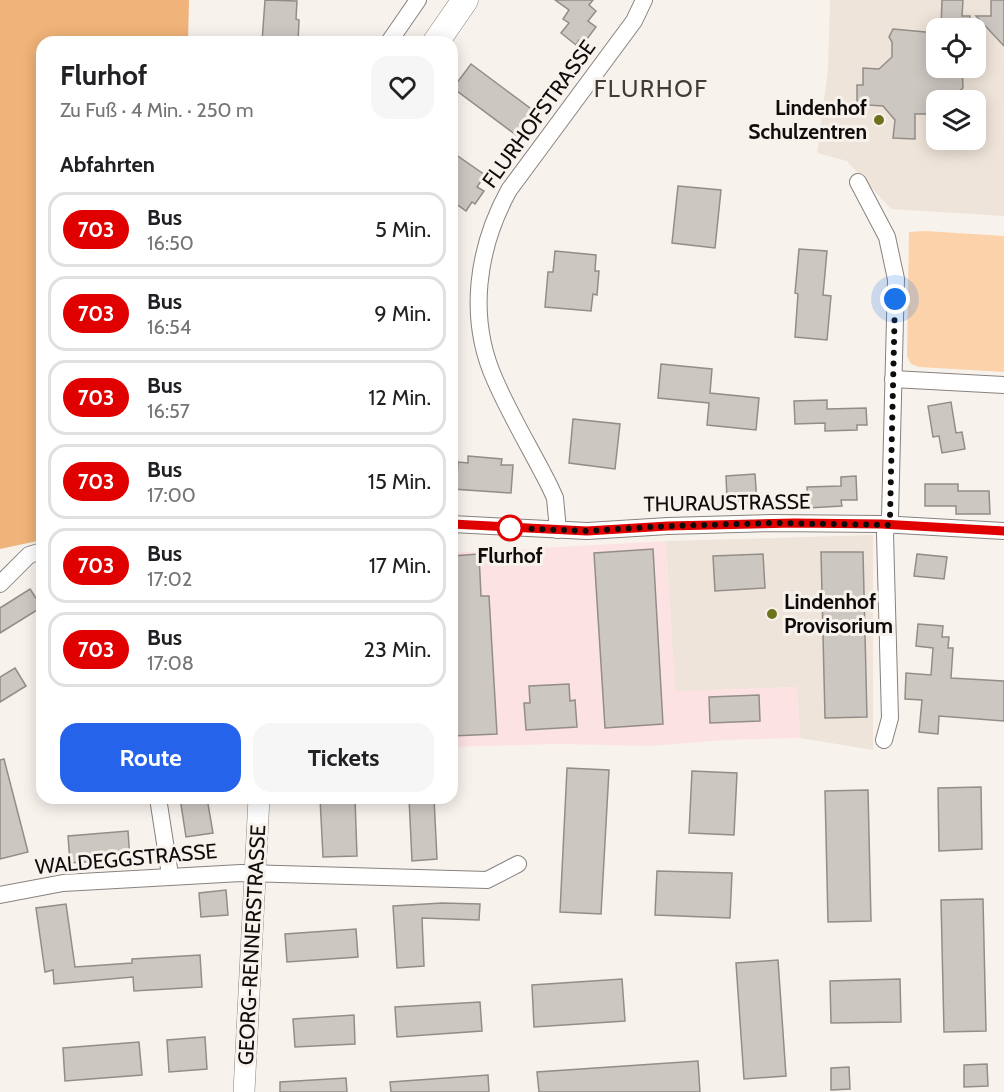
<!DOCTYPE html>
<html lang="de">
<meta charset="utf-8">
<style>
:root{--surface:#fff;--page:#f6f6f6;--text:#202124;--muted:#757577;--line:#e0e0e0;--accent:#2563eb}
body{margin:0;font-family:Cabin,sans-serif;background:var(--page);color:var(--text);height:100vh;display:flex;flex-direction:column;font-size:22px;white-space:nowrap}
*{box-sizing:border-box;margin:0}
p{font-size:20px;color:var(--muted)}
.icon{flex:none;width:33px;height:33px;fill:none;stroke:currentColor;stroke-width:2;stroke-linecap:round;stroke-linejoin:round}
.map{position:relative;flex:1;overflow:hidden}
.panel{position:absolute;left:36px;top:36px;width:422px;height:768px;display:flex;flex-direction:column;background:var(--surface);border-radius:18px;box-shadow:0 3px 15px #0003}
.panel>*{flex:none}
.badge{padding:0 12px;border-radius:20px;font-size:21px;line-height:39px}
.fabs{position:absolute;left:926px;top:18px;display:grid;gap:12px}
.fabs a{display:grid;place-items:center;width:60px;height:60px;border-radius:12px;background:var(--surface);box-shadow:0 3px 15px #0003;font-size:30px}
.you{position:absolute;width:30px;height:30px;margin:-15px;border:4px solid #fff;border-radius:50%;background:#1a73e8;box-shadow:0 0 0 9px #1a73e833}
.map>.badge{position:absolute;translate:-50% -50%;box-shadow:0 0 0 3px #fff}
h2{padding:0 24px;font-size:22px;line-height:54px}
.round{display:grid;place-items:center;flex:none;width:63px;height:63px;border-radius:18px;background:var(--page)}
.head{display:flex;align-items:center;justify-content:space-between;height:102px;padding:0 24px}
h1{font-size:28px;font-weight:800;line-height:45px}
.primary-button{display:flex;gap:12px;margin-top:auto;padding:12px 24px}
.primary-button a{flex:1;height:69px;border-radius:18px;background:var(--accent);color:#fff;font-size:24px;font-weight:800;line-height:69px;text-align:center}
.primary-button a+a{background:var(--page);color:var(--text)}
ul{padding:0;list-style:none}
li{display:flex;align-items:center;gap:18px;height:75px;margin:0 12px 9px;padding:0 12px;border:3px solid var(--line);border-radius:18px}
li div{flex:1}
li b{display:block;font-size:22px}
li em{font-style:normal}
li .badge{min-width:66px;font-weight:700;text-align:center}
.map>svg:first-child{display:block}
</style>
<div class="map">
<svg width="1004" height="1092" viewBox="0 0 1004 1092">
<rect width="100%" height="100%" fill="#f8f2ed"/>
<g fill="#efe4d9" fill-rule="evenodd">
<path d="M830 0H1004V216L891 209 847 161 817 153 828 69ZM936 28H975V68H936ZM936 100H975V140H936Z"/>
<polygon points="873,535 873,750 800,738 797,687 675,692 666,541"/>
</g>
<polygon fill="#fde2e3" points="666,541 675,691 797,687 800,738 723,740 651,746 558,744 452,747 452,553"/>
<polygon fill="#fcd2ab" points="926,231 1004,236 1004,372 919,367 911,364 907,356 909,232"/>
<polygon fill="#f0b379" points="0,0 189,0 188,42 42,42 42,540 0,549"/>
<g fill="#cdc7c2" stroke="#938d89" stroke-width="1.5">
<polygon points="265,0 297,1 296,19 299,20 298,42 262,42"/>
<polygon points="555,0 593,0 589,5 596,11 588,21 596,27 584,43 579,40 576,45 561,33 569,23 563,19 569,10"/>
<polygon points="942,0 963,0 962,16 970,16 970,28 941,28"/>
<polygon points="991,0 1004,0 1004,46 976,16 991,16"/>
<polygon points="893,29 936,33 936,68 962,68 963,88 952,97 939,97 936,100 935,106 926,114 915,114 915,139 893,138 895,120 883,106 868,105 863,110 857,105 857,85 863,85 863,68 879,69 892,57 892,42 889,37"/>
<polygon points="471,64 534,111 516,135 453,88"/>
<polygon points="452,152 485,175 477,187 484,191 475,204 472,202 466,211 452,201"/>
<polygon points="678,186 721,190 715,248 672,243"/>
<polygon points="799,249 827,251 823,295 831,296 827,340 795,337 798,294 795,293"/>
<polygon points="555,251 596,255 595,271 599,271 597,295 593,294 591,311 545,307 548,272 553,272"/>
<polygon points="661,364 712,369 710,393 759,398 756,430 707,425 709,403 658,398"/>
<polygon points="827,400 827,409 866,408 867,425 857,425 857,430 825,431 825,423 795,424 794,401"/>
<polygon points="951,402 956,433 962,432 965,449 942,453 939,436 933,437 928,406"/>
<polygon points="573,419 620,424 615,469 569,463"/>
<polygon points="468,456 502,459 501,465 513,465 511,493 452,489 452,476 457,476 458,462 468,463"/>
<polygon points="755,474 757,503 736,504 736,499 727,499 726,476"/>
<polygon points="856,476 857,500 841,500 842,506 808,508 807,487 841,486 841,477"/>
<polygon points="925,484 958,484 958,491 989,491 990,514 956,514 956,506 925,506"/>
<polygon points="653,549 663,724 605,728 594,553"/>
<polygon points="821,552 863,552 867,717 825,718"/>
<polygon points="479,554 481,596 489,596 497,734 452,736 452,556"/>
<polygon points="763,554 765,588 715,591 713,556"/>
<polygon points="917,554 947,557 944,579 914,576"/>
<polygon points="30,589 42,607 0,633 0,608"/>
<polygon points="918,624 943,626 942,637 949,637 948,648 953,648 951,678 1004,681 1004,721 939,716 938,734 919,732 922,700 905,699 906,673 931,675 933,648 916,646"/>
<polygon points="15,668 26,686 0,702 0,677"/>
<polygon points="569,684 570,701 575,700 577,727 526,730 524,703 530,703 529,686"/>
<polygon points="759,695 760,721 710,723 709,697"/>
<polygon points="4,759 28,852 0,859 0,760"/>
<polygon points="567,768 609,770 601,914 560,912"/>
<polygon points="692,771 737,773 734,835 689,833"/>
<polygon points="981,787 982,849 939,851 938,788"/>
<polygon points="868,790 871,921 828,922 825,791"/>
<polygon points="180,798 207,798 213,833 186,837"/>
<polygon points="320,798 355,798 357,856 323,857"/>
<polygon points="409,798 434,798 437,859 412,861"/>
<polygon points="128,831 130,859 70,863 68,836"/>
<polygon points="657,871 732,873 730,918 655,915"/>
<polygon points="226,890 228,915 201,917 199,893"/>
<polygon points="983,899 986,1031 944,1032 941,900"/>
<polygon points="442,903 480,904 479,920 422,918 424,966 397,968 393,906"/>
<polygon points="66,904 75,967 132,963 132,959 200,955 202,987 134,991 133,977 54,984 53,970 45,972 36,908"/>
<polygon points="356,929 358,957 287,962 285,934"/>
<polygon points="778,960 786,1076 744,1079 736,963"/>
<polygon points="622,979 625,1021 534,1027 532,985"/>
<polygon points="900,979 901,1022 831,1023 830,981"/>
<polygon points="480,1002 482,1031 397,1037 395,1007"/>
<polygon points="354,1015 355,1044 295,1047 293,1019"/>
<polygon points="205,1037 207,1069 169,1072 167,1040"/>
<polygon points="139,1042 142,1075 65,1081 63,1048"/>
<polygon points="698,1061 700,1092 539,1092 537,1072"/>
<polygon points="987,1064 988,1086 964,1087 964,1065"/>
<polygon points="849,1067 850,1089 831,1090 831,1068"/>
<polygon points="488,1075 489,1092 391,1092 390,1082"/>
<polygon points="346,1078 347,1092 280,1092 280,1082"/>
</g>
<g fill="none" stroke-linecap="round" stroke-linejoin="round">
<defs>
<g id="minor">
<polyline points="389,42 418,0"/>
<polyline points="858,182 887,237 896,279 890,517 885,534 890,718 884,740"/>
<polyline points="893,379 1004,385"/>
<polyline points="452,524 587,531 668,526 773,523 881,524 1004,531"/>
<path d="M558 530 555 498 550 487C532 451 511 417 495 380 467 318 477 248 509 190L634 21 644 0"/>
<polyline points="0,584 29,555 42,551"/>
<polyline points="158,798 170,875"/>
<polyline points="0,895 63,883 241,873 487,880 518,864"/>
</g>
<polyline id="major" points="244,1092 259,798"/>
<polyline id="highway" points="436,42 465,0"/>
</defs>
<use href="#minor" stroke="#87827e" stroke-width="18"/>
<use href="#major" stroke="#87827e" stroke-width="22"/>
<use href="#highway" stroke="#87827e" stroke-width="27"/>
<use href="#minor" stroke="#fff" stroke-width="16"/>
<use href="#major" stroke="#fff" stroke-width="21"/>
<use href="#highway" stroke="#fff" stroke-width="26"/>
</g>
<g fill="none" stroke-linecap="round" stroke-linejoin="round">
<defs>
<polyline id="line" points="452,524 587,531 668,526 794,523 881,524 1004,531"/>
</defs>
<use href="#line" stroke="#fff" stroke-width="14"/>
<use href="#line" stroke="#e00000" stroke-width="9"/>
<polyline stroke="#0f0d0c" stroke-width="6" stroke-dasharray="0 10.8" points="510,528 587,531 668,526 773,523 888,525 890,517 895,299"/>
</g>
<g fill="#6d731b" stroke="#f8f2ed" stroke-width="2">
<circle cx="879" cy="120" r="6"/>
<circle cx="772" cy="614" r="6"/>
</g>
<circle fill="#fff" stroke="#e00000" stroke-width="3" cx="510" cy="528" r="12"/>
<g text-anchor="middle" stroke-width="6" stroke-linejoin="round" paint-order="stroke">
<g font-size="21" font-weight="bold" fill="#0f0d0c" stroke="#f8f2ed" text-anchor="end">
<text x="867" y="115">Lindenhof<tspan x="867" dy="24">Schulzentren</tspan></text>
<text x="784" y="609" text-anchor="start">Lindenhof<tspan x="784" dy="24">Provisorium</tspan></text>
</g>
<g font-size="21" fill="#0f0d0c" stroke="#f8f2ed">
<text transform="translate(539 114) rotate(-54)" y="7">FLURHOFSTRASSE</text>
<text transform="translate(727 503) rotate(-1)" y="7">THURAUSTRASSE</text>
<text transform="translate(126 859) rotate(-5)" y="7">WALDEGGSTRASSE</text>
<text transform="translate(252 945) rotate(-87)" y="7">GEORG-RENNERSTRASSE</text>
</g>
<g font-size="21" font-weight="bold" fill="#0f0d0c" stroke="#f8f2ed">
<text x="510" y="563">Flurhof</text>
</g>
<g font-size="24" letter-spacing="1.5" fill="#403c38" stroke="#f8f2ed">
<text x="651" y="97">FLURHOF</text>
</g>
</g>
</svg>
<div class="fabs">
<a><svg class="icon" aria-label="locate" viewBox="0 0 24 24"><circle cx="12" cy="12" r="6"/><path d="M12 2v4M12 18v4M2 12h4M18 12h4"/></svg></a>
<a><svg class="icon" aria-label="layers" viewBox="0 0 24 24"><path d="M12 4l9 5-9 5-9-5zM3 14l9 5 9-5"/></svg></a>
</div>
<div class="you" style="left:895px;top:299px"></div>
<section class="panel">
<div class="head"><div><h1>Flurhof</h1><p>Zu Fuß · 4 Min. · 250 m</p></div><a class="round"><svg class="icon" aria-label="heart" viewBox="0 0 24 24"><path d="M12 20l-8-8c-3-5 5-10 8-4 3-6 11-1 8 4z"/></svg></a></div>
<h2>Abfahrten</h2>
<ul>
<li><span class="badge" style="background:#e00000;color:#fff">703</span><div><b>Bus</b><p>16:50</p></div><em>5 Min.</em></li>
<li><span class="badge" style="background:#e00000;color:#fff">703</span><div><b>Bus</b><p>16:54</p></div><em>9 Min.</em></li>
<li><span class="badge" style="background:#e00000;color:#fff">703</span><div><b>Bus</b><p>16:57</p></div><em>12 Min.</em></li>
<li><span class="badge" style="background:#e00000;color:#fff">703</span><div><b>Bus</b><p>17:00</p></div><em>15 Min.</em></li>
<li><span class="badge" style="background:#e00000;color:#fff">703</span><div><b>Bus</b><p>17:02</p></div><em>17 Min.</em></li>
<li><span class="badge" style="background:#e00000;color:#fff">703</span><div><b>Bus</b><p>17:08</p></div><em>23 Min.</em></li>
</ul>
<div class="primary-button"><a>Route</a><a>Tickets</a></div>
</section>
</div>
